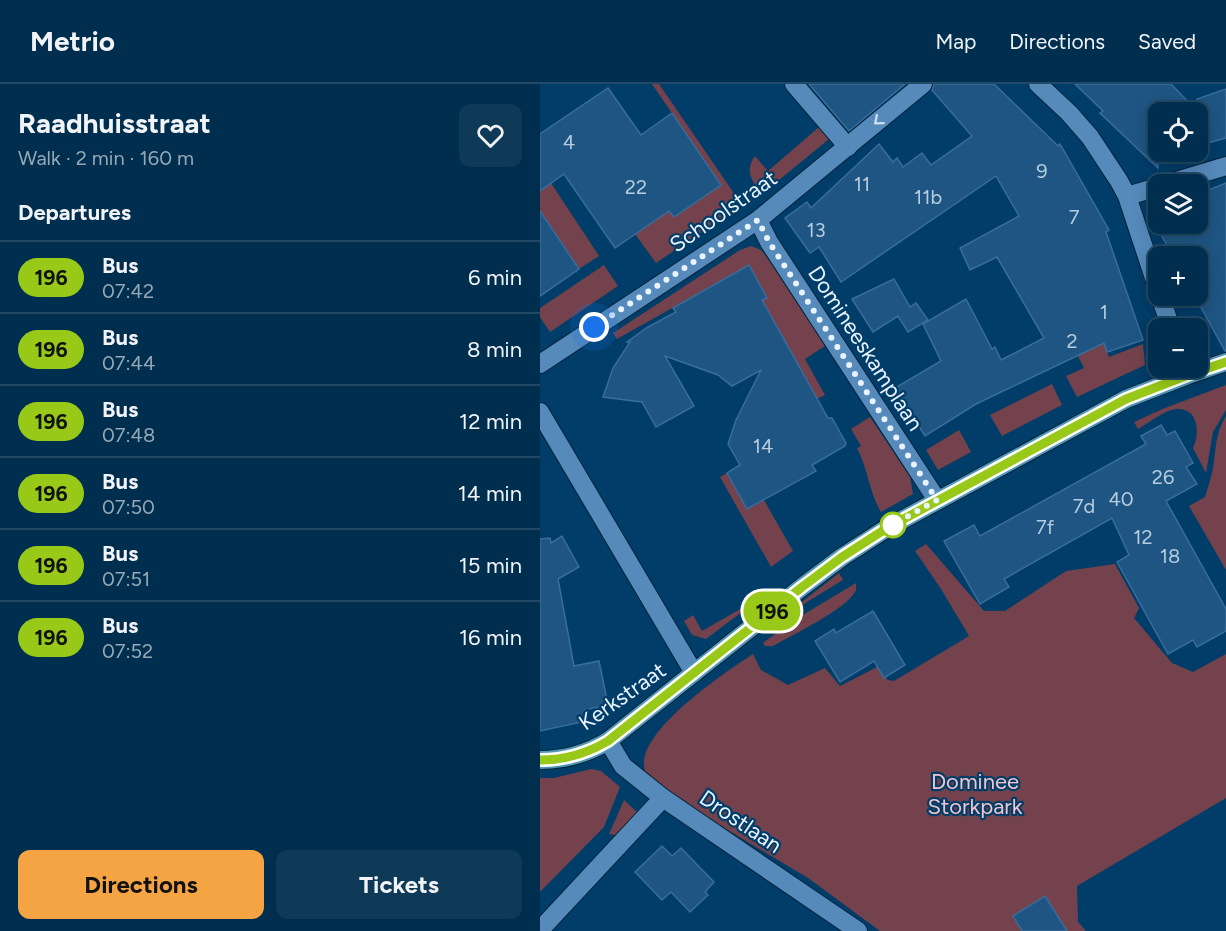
<!DOCTYPE html>
<meta charset="utf-8">
<style>
:root{--surface:#002e4e;--page:#0e3a58;--text:#f1f3f6;--muted:#95a8b6;--line:#224a66;--accent:#f4a443}
body{margin:0;font-family:Figtree,sans-serif;background:var(--page);color:var(--text);height:100vh;display:flex;flex-direction:column;font-size:22px;white-space:nowrap}
*{box-sizing:border-box;margin:0}
p{font-size:20px;color:var(--muted)}
.icon{flex:none;width:33px;height:33px;fill:none;stroke:currentColor;stroke-width:2;stroke-linecap:round;stroke-linejoin:round}
.map{position:relative;flex:1;overflow:hidden}
.side{display:flex;flex-direction:column;background:var(--surface);width:540px}
.side>*{flex:none}
.badge{padding:0 12px;border-radius:20px;font-size:21px;line-height:39px}
.tools{position:absolute;left:608px;top:18px;display:grid;gap:12px}
.tools a{display:grid;place-items:center;width:60px;height:60px;border-radius:12px;background:var(--surface);box-shadow:0 3px 15px #0003,0 0 0 2px var(--line);font-size:30px}
.you{position:absolute;width:30px;height:30px;margin:-15px;border:4px solid #fff;border-radius:50%;background:#1a73e8;box-shadow:0 0 0 9px #1a73e833}
.map>.badge{position:absolute;translate:-50% -50%;box-shadow:0 0 0 3px #fff}
h2{padding:0 18px;font-size:22px;line-height:54px}
.round{display:grid;place-items:center;flex:none;width:63px;height:63px;border-radius:12px;background:var(--page)}
.headline{display:flex;align-items:center;justify-content:space-between;height:102px;padding:0 18px}
h1{font-size:28px;font-weight:700;line-height:45px}
.cta{display:flex;gap:12px;margin-top:auto;padding:12px 18px}
.cta a{flex:1;height:69px;border-radius:12px;background:var(--accent);color:#111;font-size:24px;font-weight:700;line-height:69px;text-align:center}
.cta a+a{background:var(--page);color:var(--text)}
ul{padding:0;list-style:none}
li{display:flex;align-items:center;gap:18px;height:72px;padding:0 18px;border-top:2px solid var(--line)}
li div{flex:1}
li b{display:block;font-size:22px}
li em{font-style:normal}
li .badge{min-width:66px;font-weight:700;text-align:center}
header{display:flex;align-items:center;gap:36px;box-sizing:border-box;height:84px;padding:0 30px;background:var(--surface);border-bottom:2px solid var(--line)}
header strong{font-size:28px}
nav{display:flex;gap:33px;margin-inline-start:auto;font-size:21px}
main{display:flex;flex:1;min-height:0}
.map>svg:first-child{display:block}
</style>
<header>
<strong>Metrio</strong>
<nav><a>Map</a><a>Directions</a><a>Saved</a></nav>
</header>
<main>
<section class="side">
<div class="headline"><div><h1>Raadhuisstraat</h1><p>Walk · 2 min · 160 m</p></div><a class="round"><svg class="icon" aria-label="heart" viewBox="0 0 24 24"><path d="M12 20l-8-8c-3-5 5-10 8-4 3-6 11-1 8 4z"/></svg></a></div>
<h2>Departures</h2>
<ul>
<li><span class="badge" style="background:#98c818;color:#111">196</span><div><b>Bus</b><p>07:42</p></div><em>6 min</em></li>
<li><span class="badge" style="background:#98c818;color:#111">196</span><div><b>Bus</b><p>07:44</p></div><em>8 min</em></li>
<li><span class="badge" style="background:#98c818;color:#111">196</span><div><b>Bus</b><p>07:48</p></div><em>12 min</em></li>
<li><span class="badge" style="background:#98c818;color:#111">196</span><div><b>Bus</b><p>07:50</p></div><em>14 min</em></li>
<li><span class="badge" style="background:#98c818;color:#111">196</span><div><b>Bus</b><p>07:51</p></div><em>15 min</em></li>
<li><span class="badge" style="background:#98c818;color:#111">196</span><div><b>Bus</b><p>07:52</p></div><em>16 min</em></li>
</ul>
<div class="cta"><a>Directions</a><a>Tickets</a></div>
</section>
<div class="map">
<svg width="686" height="847" viewBox="0 0 686 847">
<rect width="100%" height="100%" fill="#003d68"/>
<g fill="#74424c">
<polygon points="112,0 119,0 202,121 116,179 95,150 129,127 134,133 181,101"/>
<path d="M279 43 289 55 222 110C212 97 204 87 215 72L228 87Z"/>
<polygon points="11,99 59,172 39,185 0,127 0,107"/>
<polygon points="211,162 221,166 226,172 285,262 265,275 285,311 277,315 222,217 227,213 209,181 77,255 73,249 200,166"/>
<polygon points="64,181 78,202 10,248 0,233 0,224"/>
<polygon points="563,256 569,273 603,260 605,281 537,313 526,292 544,284 538,272"/>
<polygon points="512,300 522,321 462,352 450,331"/>
<path d="M686 301V326L673 348 666 389 653 364C660 350 659 323 636 325 624 326 609 339 598 345L594 338 625 324Z"/>
<path d="M686 332V486L649 422 665 413C668 404 671 394 673 384 676 365 675 349 686 332Z"/>
<path d="M330 333 370 393 373 410 341 428C329 408 328 385 317 364L321 362 311 345Z"/>
<polygon points="419,346 431,368 398,386 386,366"/>
<polygon points="187,389 208,425 224,416 253,467 231,483 180,393"/>
<path d="M386 460 444 527H465L526 487 575 480 599 524 594 534 632 579 653 588 686 570V714L537 802 538 838 546 847H340L268 794 109 699C108 694 104 687 104 681 102 644 184 589 213 570L221 586 248 601 285 584 300 602 337 583 348 596 354 597 429 552 401 505 375 467Z"/>
<polygon points="299,489 303,496 267,518 227,549 225,547"/>
<path d="M316 499C316 503 317 505 315 508 306 525 251 552 233 562H225L223 559 251 538Z"/>
<polygon points="223,512 166,555 152,551 144,537 153,531 162,547"/>
<polygon points="51,685 61,687 80,703 64,743 0,808 0,694 14,694"/>
<polygon points="84,716 98,729 77,751 69,750"/>
</g>
<g fill="#1f5582" stroke="#386d9c" stroke-width="1.5">
<polygon points="269,0 365,0 309,47"/>
<polygon points="394,0 454,0 518,62 520,60 569,146 566,148 603,256 567,268 564,259 436,320 385,352 355,304 401,277 383,240 426,215 452,265 455,263 461,276 504,254 457,173 430,186 420,164 479,132 456,92 301,198 279,163 270,169 245,134 267,118 271,124 339,60 353,78 357,74 363,83 382,69 391,81 432,52 392,6"/>
<polygon points="535,0 631,0 657,27 657,15 686,5 686,54 657,62 657,28 618,28 618,84 560,29 563,27"/>
<polygon points="68,4 101,51 132,29 181,101 134,133 129,127 75,164 24,90 0,107 0,50"/>
<polygon points="686,99 686,267 685,267 657,216 657,172 633,172 615,140 657,140 657,106 666,107"/>
<polygon points="0,127 39,185 0,212"/>
<polygon points="209,181 227,214 222,216 288,334 292,334 306,359 305,362 272,381 276,387 207,425 187,389 200,381 188,360 196,336 221,286 192,302 178,291 125,272 154,322 116,343 102,318 63,313 73,284 90,258 87,258 108,243 136,228 133,224"/>
<polygon points="354,195 370,223 376,219 388,236 368,248 358,232 333,248 312,215"/>
<polygon points="621,341 627,351 635,347 653,379 646,383 657,400 626,417 686,525 686,547 657,563 653,556 628,570 577,478 589,471 572,434 464,495 469,503 440,520 404,457 434,441 440,452 606,360 601,352"/>
<polygon points="22,452 39,483 18,495 34,582 59,577 68,621 44,626 46,637 0,647 0,455 10,454 11,459"/>
<polygon points="333,527 365,581 344,594 334,577 300,598 275,557 294,545 296,549"/>
<polygon points="122,762 132,772 141,764 174,798 165,808 168,811 150,828 131,808 122,816 95,788"/>
<polygon points="505,812 527,847 482,847 473,832"/>
</g>
<g fill="none" stroke-linecap="round" stroke-linejoin="round">
<defs>
<g id="street">
<polyline points="254,0 308,63"/>
<polyline points="498,0 529,29 550,53 579,97 587,112 618,206"/>
<polyline points="626,100 686,82"/>
<polyline points="587,112 618,103"/>
<polyline points="218,136 229,158 397,416"/>
<polyline points="620,212 631,244"/>
<polyline points="0,280 218,136 383,0"/>
<polyline points="0,328 154,589"/>
<polyline points="68,657 83,682 123,714 318,847"/>
<polyline points="0,846 123,714"/>
</g>
<path id="secondary" d="M0 676C24 676 48 669 68 657L262 503 302 473 347 444 586 315 648 291 686 278"/>
</defs>
<use href="#street" stroke="#07233b" stroke-width="20"/>
<use href="#secondary" stroke="#07233b" stroke-width="20"/>
<use href="#street" stroke="#558abb" stroke-width="18"/>
<use href="#secondary" stroke="#4e97b6" stroke-width="18"/>
</g>
<defs><path id="oneway-chevron" d="M-2-3.5L2.5 0L-2 3.5" fill="none" stroke-width="1.6" stroke-linecap="round" stroke-linejoin="round" transform="scale(1.5)"/></defs>
<use stroke="#cbdef1" href="#oneway-chevron" transform="translate(338 37) rotate(140)"/>
<g fill="none" stroke-linecap="round" stroke-linejoin="round">
<defs>
<path id="line" d="M0 676C24 676 48 669 68 657L262 503 302 473 347 444 586 315 648 291 686 278"/>
</defs>
<use href="#line" stroke="#fff" stroke-width="14"/>
<use href="#line" stroke="#98c818" stroke-width="9"/>
<polyline stroke="#e8f3fe" stroke-width="6" stroke-dasharray="0 10.8" points="54,243 218,136 229,158 397,416 347,444 353,441"/>
</g>
<circle fill="#fff" stroke="#98c818" stroke-width="3" cx="353" cy="441" r="12"/>
<g text-anchor="middle" stroke-width="4.5" stroke-linejoin="round" paint-order="stroke">
<g font-size="20" fill="#b6ccdf">
<text x="29" y="65">4</text>
<text x="502" y="94">9</text>
<text x="322" y="107">11</text>
<text x="96" y="110">22</text>
<text x="388" y="120">11b</text>
<text x="534" y="140">7</text>
<text x="276" y="153">13</text>
<text x="564" y="235">1</text>
<text x="532" y="264">2</text>
<text x="223" y="369">14</text>
<text x="623" y="400">26</text>
<text x="581" y="422">40</text>
<text x="544" y="429">7d</text>
<text x="505" y="450">7f</text>
<text x="603" y="460">12</text>
<text x="630" y="479">18</text>
</g>
<g font-size="22" fill="#e8f3fe" stroke="#003d68">
<text transform="translate(183 127) rotate(-35)" y="8">Schoolstraat</text>
<text transform="translate(326 264) rotate(57)" y="8">Domineeskamplaan</text>
<text transform="translate(82 612) rotate(-35)" y="8">Kerkstraat</text>
<text transform="translate(201 737) rotate(34)" y="8">Drostlaan</text>
</g>
<g font-size="22" fill="#f1c4cb" stroke="#003d68">
<text x="435" y="705">Dominee<tspan x="435" dy="25">Storkpark</tspan></text>
</g>
</g>
</svg>
<div class="tools">
<a><svg class="icon" aria-label="locate" viewBox="0 0 24 24"><circle cx="12" cy="12" r="6"/><path d="M12 2v4M12 18v4M2 12h4M18 12h4"/></svg></a>
<a><svg class="icon" aria-label="layers" viewBox="0 0 24 24"><path d="M12 4l9 5-9 5-9-5zM3 14l9 5 9-5"/></svg></a>
<a>+</a>
<a>−</a>
</div>
<div class="you" style="left:54px;top:243px"></div>
<b class="badge" style="left:232px;top:527px;background:#98c818;color:#111">196</b>
</div>
</main>
